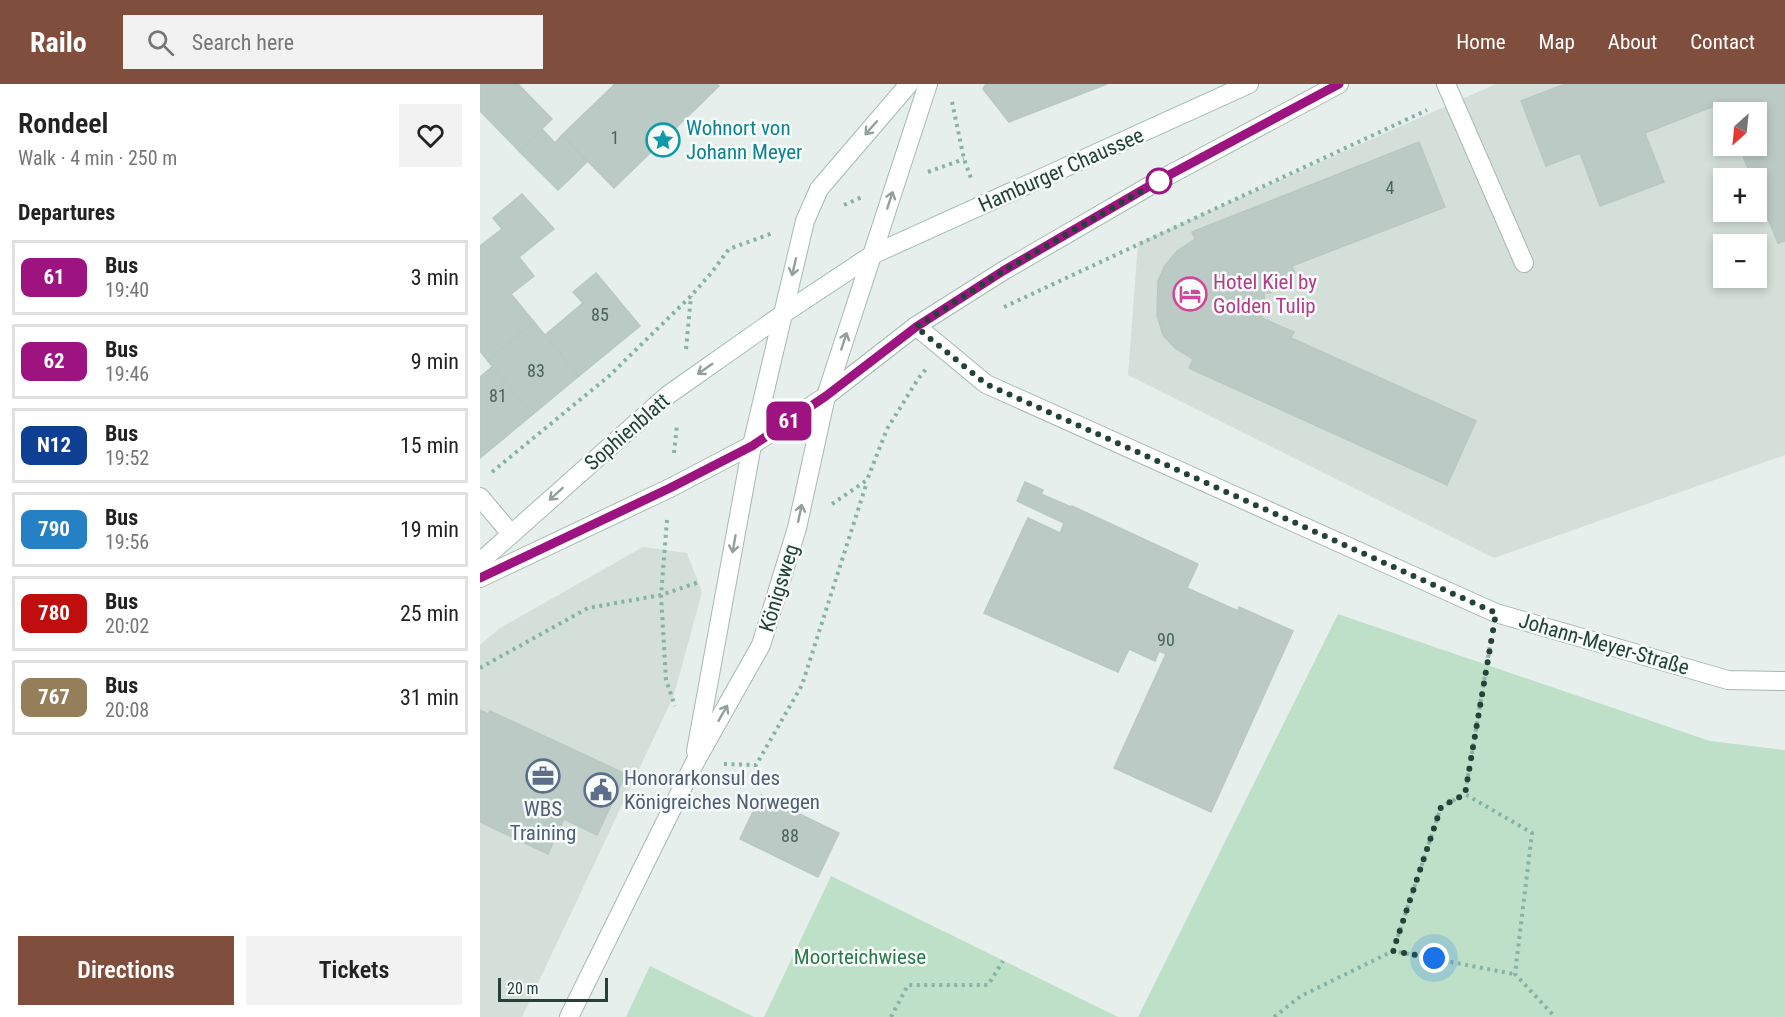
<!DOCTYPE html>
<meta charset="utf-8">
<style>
:root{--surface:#fff;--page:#f2f2f2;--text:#222;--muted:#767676;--line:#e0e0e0;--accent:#804e3d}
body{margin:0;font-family:"Roboto Condensed",sans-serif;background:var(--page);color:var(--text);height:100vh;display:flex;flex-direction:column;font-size:22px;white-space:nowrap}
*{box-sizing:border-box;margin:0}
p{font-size:20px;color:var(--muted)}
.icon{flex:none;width:33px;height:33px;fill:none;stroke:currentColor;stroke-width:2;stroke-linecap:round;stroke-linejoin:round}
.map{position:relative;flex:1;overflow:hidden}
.drawer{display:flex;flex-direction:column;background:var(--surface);width:480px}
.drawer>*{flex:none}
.badge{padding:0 12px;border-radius:9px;font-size:21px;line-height:39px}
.needle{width:39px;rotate:207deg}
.fabs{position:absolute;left:1233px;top:18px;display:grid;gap:12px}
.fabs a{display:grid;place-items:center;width:54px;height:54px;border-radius:0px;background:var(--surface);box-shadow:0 3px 9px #0003;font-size:30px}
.scale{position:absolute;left:18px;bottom:15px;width:110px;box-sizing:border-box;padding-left:6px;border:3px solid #24423a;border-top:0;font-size:16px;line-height:21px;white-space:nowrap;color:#24423a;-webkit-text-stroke:4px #f7fbf9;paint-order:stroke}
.you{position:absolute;width:30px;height:30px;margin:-15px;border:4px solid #fff;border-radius:50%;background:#1a73e8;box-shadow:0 0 0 9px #1a73e833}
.map>.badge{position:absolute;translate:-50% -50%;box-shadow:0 0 0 3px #fff}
h2{padding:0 18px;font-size:22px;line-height:54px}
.round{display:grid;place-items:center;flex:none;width:63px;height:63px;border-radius:0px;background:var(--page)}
.head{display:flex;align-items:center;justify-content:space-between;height:102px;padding:0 18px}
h1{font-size:28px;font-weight:600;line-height:45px}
.button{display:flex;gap:12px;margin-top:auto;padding:12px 18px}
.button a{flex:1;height:69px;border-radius:0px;background:var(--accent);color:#fff;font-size:24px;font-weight:600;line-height:69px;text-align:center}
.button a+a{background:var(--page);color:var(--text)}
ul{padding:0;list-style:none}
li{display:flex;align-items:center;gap:18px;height:75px;margin:0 12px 9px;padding:0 6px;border:3px solid var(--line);border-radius:0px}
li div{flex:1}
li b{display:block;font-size:22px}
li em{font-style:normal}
li .badge{min-width:66px;font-weight:700;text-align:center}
header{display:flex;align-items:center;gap:36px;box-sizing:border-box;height:84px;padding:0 30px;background:var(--accent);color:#fff}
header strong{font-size:28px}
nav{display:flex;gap:33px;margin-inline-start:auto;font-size:21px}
.search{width:420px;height:54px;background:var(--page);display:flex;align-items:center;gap:15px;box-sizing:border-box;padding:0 21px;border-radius:0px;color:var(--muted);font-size:22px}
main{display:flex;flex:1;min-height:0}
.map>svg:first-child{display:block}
</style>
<header>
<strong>Railo</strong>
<div class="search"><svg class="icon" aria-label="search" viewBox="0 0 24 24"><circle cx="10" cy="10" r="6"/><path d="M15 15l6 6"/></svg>Search here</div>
<nav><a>Home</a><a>Map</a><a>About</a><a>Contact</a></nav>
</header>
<main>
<section class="drawer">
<div class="head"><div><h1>Rondeel</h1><p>Walk · 4 min · 250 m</p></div><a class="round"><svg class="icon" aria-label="heart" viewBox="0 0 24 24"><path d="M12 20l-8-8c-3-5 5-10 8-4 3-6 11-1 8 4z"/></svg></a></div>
<h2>Departures</h2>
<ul>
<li><span class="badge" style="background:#9d1380;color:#fff">61</span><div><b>Bus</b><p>19:40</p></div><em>3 min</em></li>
<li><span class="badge" style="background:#9d1380;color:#fff">62</span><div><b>Bus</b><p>19:46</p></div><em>9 min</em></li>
<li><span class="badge" style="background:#0f3f93;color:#fff">N12</span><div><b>Bus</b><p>19:52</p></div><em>15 min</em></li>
<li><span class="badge" style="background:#2581c4;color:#fff">790</span><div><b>Bus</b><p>19:56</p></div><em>19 min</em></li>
<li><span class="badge" style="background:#c00d0e;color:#fff">780</span><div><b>Bus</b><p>20:02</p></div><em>25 min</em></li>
<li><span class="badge" style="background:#957f5b;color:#fff">767</span><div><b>Bus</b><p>20:08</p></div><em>31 min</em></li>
</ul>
<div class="button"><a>Directions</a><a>Tickets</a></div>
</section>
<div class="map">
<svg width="1305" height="933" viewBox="0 0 1305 933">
<rect width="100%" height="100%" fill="#e6efeb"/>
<g fill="#d4dfda" fill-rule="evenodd">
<path d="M1016 0H1305V371L1014 474 648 291 658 159ZM1244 28H1276V62H1244ZM1244 94H1276V128H1244ZM1244 160H1276V194H1244Z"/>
<polygon points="163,463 207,469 222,508 194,611 42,933 0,933 0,561 20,544"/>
</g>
<g fill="#bfe0c8">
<polygon points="858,530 1230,657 1305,666 1305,933 658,933"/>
<polygon points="351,792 638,933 284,933"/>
<polygon points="170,882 274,933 146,933"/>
</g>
<g fill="#bbcac4" stroke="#b8c9c2" stroke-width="1.5">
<polygon points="0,0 38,0 72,35 39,67 0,27"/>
<polygon points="135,0 237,0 239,2 134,104 82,51"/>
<polygon points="506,0 627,0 529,38 503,5"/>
<polygon points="1085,0 1305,0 1305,157 1298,159 1276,106 1276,94 1272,94 1259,62 1276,62 1276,28 1246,28 1242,19 1165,49 1184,98 1120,122 1100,69 1066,82 1041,17"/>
<polygon points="62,45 75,59 82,51 107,78 78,106 39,67"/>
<polygon points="939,58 965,123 812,182 815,189 788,198 791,209 784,209 785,223 782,234 814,248 811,254 996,337 967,401 709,284 713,275 695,264 683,251 677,231 678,197 684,183 697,167 715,155 712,148"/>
<polygon points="42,110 74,145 39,173 54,192 31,210 54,238 8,277 0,267 0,162 22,145 13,134"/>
<polygon points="116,189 160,242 99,292 65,251 103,219 93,208"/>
<polygon points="54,238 99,292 52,331 8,277"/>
<polygon points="13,282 52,331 0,374 0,293"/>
<polygon points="545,398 563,406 561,410 591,423 592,422 718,480 707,504 758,527 759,523 813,547 731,728 634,684 686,570 679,567 675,577 649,565 638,588 504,529 548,434 580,449 584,439 537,417"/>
<polygon points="0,626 8,630 10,627 146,690 117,751 84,735 68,770 0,738"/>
<polygon points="281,711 359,749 338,793 260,755"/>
</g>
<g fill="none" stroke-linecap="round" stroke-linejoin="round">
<defs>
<g id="service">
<polyline points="966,0 1044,179"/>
<polyline points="0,413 31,450"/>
</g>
<polyline id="minor" points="436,242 506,300 1016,529 1248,596 1305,597"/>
<g id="tertiary">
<polyline points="216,667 272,361 303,230"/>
<polyline points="89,933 214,680 281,561 317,444 346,312"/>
</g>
<g id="secondary">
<polyline points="303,230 325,137 339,105 429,0"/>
<polyline points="346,312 448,0"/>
<polyline points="0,478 188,311 303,230 392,171 769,0"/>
<polyline points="0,494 190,404 272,361 346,312 436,242 523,187 678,97 859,0"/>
</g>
</defs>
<use href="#service" stroke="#a8b8b2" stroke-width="20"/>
<use href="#minor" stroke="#a8b8b2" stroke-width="20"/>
<use href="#tertiary" stroke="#a8b8b2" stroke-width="20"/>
<use href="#secondary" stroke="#a4bbb3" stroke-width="20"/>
<g stroke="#86b3a5" stroke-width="4" stroke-dasharray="3 4.5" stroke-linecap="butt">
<polyline points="472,18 484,75 492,97"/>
<polyline points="448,88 484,75"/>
<polyline points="364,121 382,113"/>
<polyline points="524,223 947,26"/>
<polyline points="206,265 211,212"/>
<polyline points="194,369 197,341"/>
<polyline points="12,388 129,292 211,212 232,188 249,165 293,149"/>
<polyline points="352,420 387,396 407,345 438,295 446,285"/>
<polyline points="187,436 181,511 186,596 195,622"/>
<polyline points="1011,556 985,710 1052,749 1035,890 1075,933"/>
<polyline points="0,584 108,524 181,511 219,498"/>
<polyline points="244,680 276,681 322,601 387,398"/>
<polyline points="913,867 961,723 985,710"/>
<polyline points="411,933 428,901 508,901 523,877"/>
<polyline points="794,933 821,912 913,867 1034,890"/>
</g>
<use href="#service" stroke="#fff" stroke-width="18"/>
<use href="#minor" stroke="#fff" stroke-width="18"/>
<use href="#tertiary" stroke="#fff" stroke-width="18"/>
<use href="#secondary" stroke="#fff" stroke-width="18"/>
</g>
<defs><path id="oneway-shaft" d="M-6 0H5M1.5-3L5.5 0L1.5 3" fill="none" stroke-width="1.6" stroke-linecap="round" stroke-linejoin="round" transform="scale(1.5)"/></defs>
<g stroke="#92a09c">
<use href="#oneway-shaft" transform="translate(391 44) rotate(131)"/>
<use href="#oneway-shaft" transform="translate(410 116) rotate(-72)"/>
<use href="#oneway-shaft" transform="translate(314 183) rotate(103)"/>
<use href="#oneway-shaft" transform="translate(364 257) rotate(-72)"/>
<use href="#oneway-shaft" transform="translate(225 285) rotate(145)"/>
<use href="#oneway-shaft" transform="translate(76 410) rotate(138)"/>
<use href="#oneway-shaft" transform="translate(320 429) rotate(-78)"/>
<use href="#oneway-shaft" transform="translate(254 460) rotate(100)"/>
<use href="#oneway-shaft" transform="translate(243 629) rotate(-60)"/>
</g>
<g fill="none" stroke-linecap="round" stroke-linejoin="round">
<defs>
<polyline id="line" points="0,494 190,404 272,362 346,312 436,243 523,187 678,97 859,0"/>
</defs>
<use href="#line" stroke="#fff" stroke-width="14"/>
<use href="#line" stroke="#9d1380" stroke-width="9"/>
<polyline stroke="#24423a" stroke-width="6" stroke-dasharray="0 10.8" points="679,97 523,187 436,243 506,300 1016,529 985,710 961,723 913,867 954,874"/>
</g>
<defs>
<symbol id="sight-ring" viewBox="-11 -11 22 22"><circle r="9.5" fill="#f7fbf9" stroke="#0f9aa8" stroke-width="1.5"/><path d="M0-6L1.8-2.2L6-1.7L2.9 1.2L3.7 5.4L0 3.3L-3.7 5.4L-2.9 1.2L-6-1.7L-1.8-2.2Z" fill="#0f9aa8"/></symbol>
<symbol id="hotel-ring" viewBox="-11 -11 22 22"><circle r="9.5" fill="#f7fbf9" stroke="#d1479c" stroke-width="1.5"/><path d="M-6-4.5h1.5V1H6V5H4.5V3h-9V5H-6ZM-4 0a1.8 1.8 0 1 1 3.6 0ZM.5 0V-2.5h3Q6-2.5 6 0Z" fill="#d1479c"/></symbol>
<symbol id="office-ring" viewBox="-11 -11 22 22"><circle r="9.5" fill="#f7fbf9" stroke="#5c6f8a" stroke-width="1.5"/><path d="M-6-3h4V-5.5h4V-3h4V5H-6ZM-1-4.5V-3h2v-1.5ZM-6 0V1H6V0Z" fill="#5c6f8a"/></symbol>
<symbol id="civic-ring" viewBox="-11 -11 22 22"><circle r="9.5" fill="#f7fbf9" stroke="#5c6f8a" stroke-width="1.5"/><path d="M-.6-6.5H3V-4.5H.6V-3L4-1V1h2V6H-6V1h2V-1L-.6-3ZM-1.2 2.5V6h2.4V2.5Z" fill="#5c6f8a"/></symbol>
</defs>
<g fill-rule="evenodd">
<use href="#sight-ring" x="164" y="37" width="38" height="38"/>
<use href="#hotel-ring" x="691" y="191" width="38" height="38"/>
<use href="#office-ring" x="44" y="673" width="38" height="38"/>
<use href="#civic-ring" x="102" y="687" width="38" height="38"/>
</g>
<circle fill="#fff" stroke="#9d1380" stroke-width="3" cx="679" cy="97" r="12"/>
<g text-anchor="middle" stroke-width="5" stroke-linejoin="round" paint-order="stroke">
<g font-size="18" fill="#4a645c">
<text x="135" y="60">1</text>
<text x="910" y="110">4</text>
<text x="120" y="237">85</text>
<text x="56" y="293">83</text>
<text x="18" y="318">81</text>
<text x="686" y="562">90</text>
<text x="310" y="758">88</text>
</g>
<g font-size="21" fill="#0d838f" stroke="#f7fbf9" text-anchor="start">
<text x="206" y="51">Wohnort von<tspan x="206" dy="24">Johann Meyer</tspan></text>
</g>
<g font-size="21" fill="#24423a" stroke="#f7fbf9">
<text transform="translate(581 86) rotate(-24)" y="7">Hamburger Chaussee</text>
<text transform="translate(147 348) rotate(-41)" y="7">Sophienblatt</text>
<text transform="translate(299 504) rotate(-73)" y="7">Königsweg</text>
<text transform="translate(1124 560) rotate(16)" y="7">Johann-Meyer-Straße</text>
</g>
<g font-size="21" fill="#b23c85" stroke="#f7fbf9" text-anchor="start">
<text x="733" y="205">Hotel Kiel by<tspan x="733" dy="24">Golden Tulip</tspan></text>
</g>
<g font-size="21" fill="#4e5e75" stroke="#f7fbf9" text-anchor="start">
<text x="144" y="701">Honorarkonsul des<tspan x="144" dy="24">Königreiches Norwegen</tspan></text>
<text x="63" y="732" text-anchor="middle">WBS<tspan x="63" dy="24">Training</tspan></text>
</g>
<g font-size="21" fill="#2d7a4b" stroke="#f7fbf9">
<text x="380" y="880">Moorteichwiese</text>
</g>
</g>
</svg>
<div class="fabs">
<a><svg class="needle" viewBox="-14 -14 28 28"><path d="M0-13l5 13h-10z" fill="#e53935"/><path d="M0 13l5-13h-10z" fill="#767676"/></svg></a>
<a>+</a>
<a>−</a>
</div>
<div class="scale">20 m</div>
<div class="you" style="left:954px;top:874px"></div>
<b class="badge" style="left:309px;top:337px;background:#9d1380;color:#fff">61</b>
</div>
</main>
